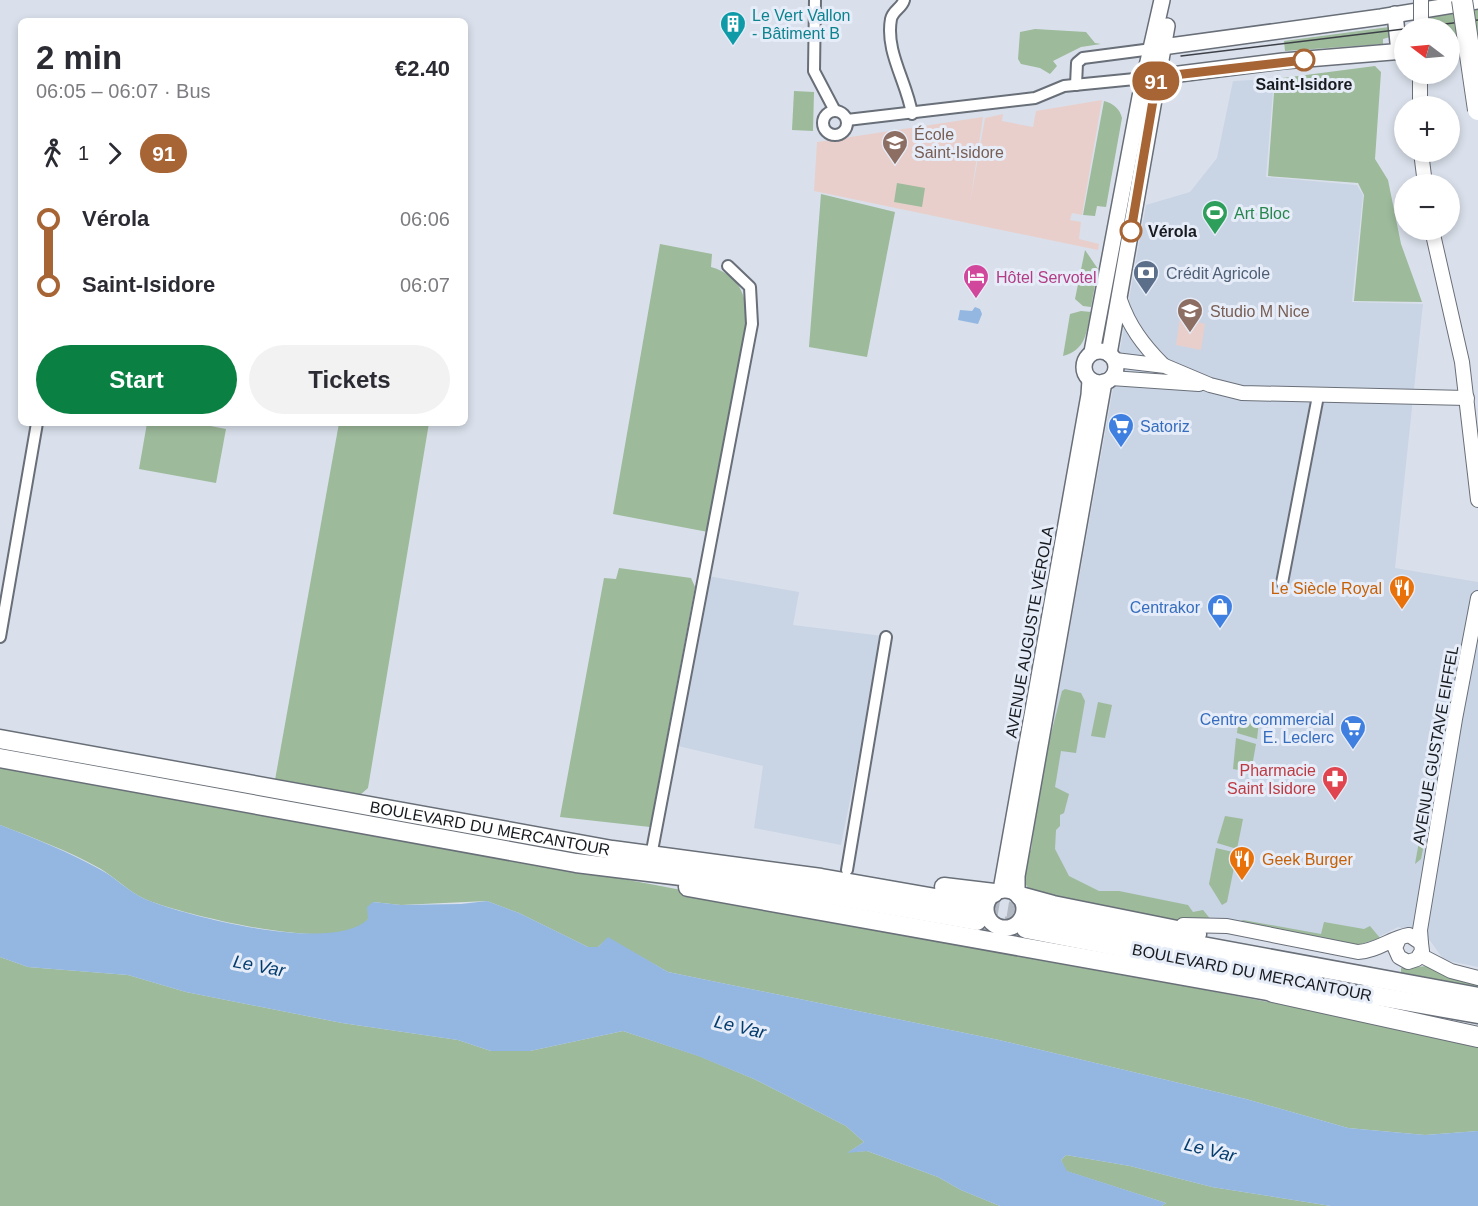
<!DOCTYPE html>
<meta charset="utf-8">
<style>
:root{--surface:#fff;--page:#f2f2f3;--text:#2b2b33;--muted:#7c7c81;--accent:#0b8043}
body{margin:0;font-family:Arial,sans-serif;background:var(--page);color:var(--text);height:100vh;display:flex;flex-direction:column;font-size:22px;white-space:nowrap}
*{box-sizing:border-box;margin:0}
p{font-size:20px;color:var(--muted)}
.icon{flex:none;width:33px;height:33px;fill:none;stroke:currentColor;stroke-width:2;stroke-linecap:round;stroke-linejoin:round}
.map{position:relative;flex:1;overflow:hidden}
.panel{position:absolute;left:18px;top:18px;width:450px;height:408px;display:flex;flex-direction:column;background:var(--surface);border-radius:9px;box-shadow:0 3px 9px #0003}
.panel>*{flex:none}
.badge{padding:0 12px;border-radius:20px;font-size:21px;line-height:39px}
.needle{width:39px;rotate:286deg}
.fabs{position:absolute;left:1394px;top:18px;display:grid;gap:12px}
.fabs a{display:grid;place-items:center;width:66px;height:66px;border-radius:50%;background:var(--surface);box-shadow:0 3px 9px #0003;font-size:30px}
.map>.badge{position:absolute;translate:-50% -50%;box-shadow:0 0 0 3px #fff}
.legs{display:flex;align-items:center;gap:9px;height:66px;padding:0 18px;font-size:20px}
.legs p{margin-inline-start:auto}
.headline{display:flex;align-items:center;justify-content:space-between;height:102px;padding:0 18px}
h1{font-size:33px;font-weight:700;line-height:45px}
.button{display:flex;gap:12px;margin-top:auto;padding:12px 18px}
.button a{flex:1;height:69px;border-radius:36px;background:var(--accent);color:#fff;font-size:24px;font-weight:700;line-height:69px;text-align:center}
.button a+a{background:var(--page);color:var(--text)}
ul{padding:0 18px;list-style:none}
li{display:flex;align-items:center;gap:21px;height:66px;font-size:22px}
li i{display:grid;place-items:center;width:9px;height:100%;margin:0 8px;background:currentColor}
li i::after{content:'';width:15px;height:15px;margin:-8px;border:4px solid;border-radius:50%;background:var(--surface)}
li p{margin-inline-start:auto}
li:first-child i{background:linear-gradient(#0000 50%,currentColor 0)}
li:last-child i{background:linear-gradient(currentColor 50%,#0000 0)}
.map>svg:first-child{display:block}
</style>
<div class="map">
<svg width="1478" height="1206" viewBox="0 0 1478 1206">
<rect width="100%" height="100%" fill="#d9e0eb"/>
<g fill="#c9d4e5">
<polygon points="1274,79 1266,177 1357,185 1363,195 1352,302 1423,304 1395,568 1478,582 1478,967 1444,960 1426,935 1398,927 1365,944 1026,892 1055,712 1146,205 1190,192 1217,158 1233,81"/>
<polygon points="708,576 799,592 793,625 883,636 841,845 754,828 763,766 678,746"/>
</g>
<g fill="#e9cfcb">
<polygon points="1102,100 1082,215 1072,213 1070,220 1081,222 1079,239 1099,244 1098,250 814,191 817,142 983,117 970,203 985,118 1003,114 1002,121 1033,127 1036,111"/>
<polygon points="1180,317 1205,324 1201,350 1176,345"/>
</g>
<g fill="#9dba9b">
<polygon points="1478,7 1478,39 1449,42 1449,28 1423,28 1423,15"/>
<polygon points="1389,27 1390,37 1383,39 1383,44 1285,51 1284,41"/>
<polygon points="1035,29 1086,32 1095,43 1101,44 1081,47 1053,61 1057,66 1050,74 1040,68 1021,64 1018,59 1020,32"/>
<polygon points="1375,66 1381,72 1375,159 1388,180 1401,244 1422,302 1354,301 1364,195 1358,183 1268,176 1275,79"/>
<polygon points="794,91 814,92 813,131 792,130"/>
<path d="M1104 101C1113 103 1120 109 1122 118L1106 207 1097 206 1095 216 1083 215Z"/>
<polygon points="897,183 925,188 922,207 894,202"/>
<polygon points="821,194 895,212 867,357 809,347"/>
<path d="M660 244 712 254 711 267C742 276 747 298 748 328L708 532 613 514Z"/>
<polygon points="1085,250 1098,269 1091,307 1083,306 1075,299"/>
<path d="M1081 311 1091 312C1086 333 1086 350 1063 356L1070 314Z"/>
<polygon points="147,423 195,423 226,429 216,483 139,469"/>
<polygon points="339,423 429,423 368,788 360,795 275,780"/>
<polygon points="619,568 691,578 695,587 650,827 560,817 604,578 616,579"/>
<polygon points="1065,689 1081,693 1085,701 1076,753 1061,751 1055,787 1069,794 1064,813 1060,815 1060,826 1056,830 1055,849 1069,876 1099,891 1119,891 1188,905 1193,912 1203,910 1212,921 1160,921 1035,896 1026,885 1026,856 1031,850 1041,773 1062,691"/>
<polygon points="1098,702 1112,705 1105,738 1091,736"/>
<polygon points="1233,718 1259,721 1257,739 1237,733 1238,725 1230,723"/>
<polygon points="1236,738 1256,744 1251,772 1233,769"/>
<path d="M0 766 650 884 1410 1029 1478 1048V1131L1425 1135 1348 1128 1246 1099 999 1040 668 972 608 938 598 947H588L519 913 487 901 401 905 373 902C371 911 370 920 362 926 327 950 186 915 147 900 130 893 116 878 101 869 69 851 34 838 0 825Z"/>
<polygon points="1429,785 1433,785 1435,789 1421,859 1415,864"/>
<polygon points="1225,816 1243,819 1237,849 1217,843"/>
<polygon points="1216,848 1237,853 1227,902 1222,905 1209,884"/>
<polygon points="1243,920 1321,934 1324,922 1364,929 1370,926 1380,938 1358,945 1235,924"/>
<polygon points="0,957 28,967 128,975 186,992 342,1023 458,1040 491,1051 530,1051 623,1031 699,1056 754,1079 846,1126 864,1142 849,1152 867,1151 938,1177 961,1190 1000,1206 0,1206"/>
<polygon points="1428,966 1478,982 1478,987 1401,974 1401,968"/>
<polygon points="1066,1155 1130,1166 1212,1187 1331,1206 1162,1206 1166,1203 1066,1171 1061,1160"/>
</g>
<g fill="#93b7e1">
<polygon points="975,307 980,309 982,314 978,324 958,320 960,310 972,311"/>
<path d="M0 825C34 838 69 852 101 870 116 878 130 893 147 900 190 917 333 954 368 919L367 907 373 902 401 905 461 904 487 901 519 913 588 947H598L608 937 668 972 999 1040 1246 1099 1348 1128 1425 1135 1478 1131V1206H1331L1212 1187 1130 1166 1066 1155 1061 1160 1067 1171 1166 1203 1162 1206H1000L961 1190 938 1177 867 1151 847 1153 864 1142 846 1126 754 1079 698 1056 623 1031 530 1051H491L458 1040 342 1023 186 992 128 975 28 967 0 957Z"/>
</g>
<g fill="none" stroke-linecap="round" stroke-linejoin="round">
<g stroke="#b2b8c2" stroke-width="18" stroke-dasharray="18 9" stroke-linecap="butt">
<polyline points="981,906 1029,914"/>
<polyline points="977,921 1026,929"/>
</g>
<defs>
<g id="minor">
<polyline points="815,0 814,71 835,111"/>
<path d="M904 0C902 8 893 10 891 19 885 52 907 82 912 114"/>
<polyline points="1076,85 1077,63 1083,58 1152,49"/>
<circle cx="835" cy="123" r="12"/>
<polyline points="847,120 1035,98 1064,86 1145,78"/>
<polyline points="1282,583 1318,396"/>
<polyline points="0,637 37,423"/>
<polyline points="651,856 752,324 750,287 728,266"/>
<polyline points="847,870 886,637"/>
</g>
<g id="tertiary">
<polyline points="1420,106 1420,74"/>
<polyline points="1421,152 1425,184"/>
<polyline points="1432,230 1462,362 1478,500"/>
<path d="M1120 300C1129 326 1143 345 1163 365"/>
<polyline points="1115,360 1165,366 1210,385 1242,393 1467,398"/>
<polyline points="1111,378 1199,384"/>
<path d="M1183 925 1227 926 1358 952C1377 951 1391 938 1409 935L1421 943 1422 951 1417 959 1408 962 1399 957 1395 948 1399 939"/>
<polyline points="1421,943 1420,930 1455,719 1478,598"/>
<polyline points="1420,955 1451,971 1478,978"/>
</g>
<g id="secondary">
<polyline points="1395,14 1399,52"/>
<polyline points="1449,47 1478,44"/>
<polyline points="1155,48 1381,17 1478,1"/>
<polyline points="1147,78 1283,61 1404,51"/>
<circle cx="1100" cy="367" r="16"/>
<polyline points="1092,352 1140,97 1162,0"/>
<polyline points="1109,354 1167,26"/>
<polyline points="1001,890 1089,395 1090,380"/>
<circle cx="1005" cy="909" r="19"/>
<polyline points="1017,893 1017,876 1104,382"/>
</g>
<g id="primary">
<path id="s1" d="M0 739 612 850 821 878 981 906"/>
<polyline points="0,758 576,863 818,893 977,921"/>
<polyline points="688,887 1273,992 1376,996"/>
<polyline points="944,887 994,893"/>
<polyline points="1020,896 1053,905 1197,934"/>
<polyline points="1029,914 1478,997"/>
<polyline points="1026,929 1317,985"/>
<polyline points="1365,994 1478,1014"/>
</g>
<polyline id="motorway" points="1273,992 1478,1037"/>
</defs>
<use href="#minor" stroke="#696f78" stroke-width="14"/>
<use href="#tertiary" stroke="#696f78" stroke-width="16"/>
<use href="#secondary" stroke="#696f78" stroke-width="18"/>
<use href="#primary" stroke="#696f78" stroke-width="21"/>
<use href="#motorway" stroke="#696f78" stroke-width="22"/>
<use href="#minor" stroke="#fff" stroke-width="10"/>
<use href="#tertiary" stroke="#fff" stroke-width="14"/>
<use href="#secondary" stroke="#fff" stroke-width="15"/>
<use href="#primary" stroke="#fff" stroke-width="18"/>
<use href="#motorway" stroke="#fff" stroke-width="20"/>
<polyline stroke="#3d4147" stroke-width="1.5" points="1181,56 1478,20"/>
<defs>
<polyline id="tertiary-bridge" points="1421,28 1421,0"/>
<polyline id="motorway-bridge" points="1462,0 1478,110"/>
</defs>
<use href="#tertiary-bridge" stroke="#696f78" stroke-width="16" stroke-linecap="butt"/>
<use href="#motorway-bridge" stroke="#696f78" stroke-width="22" stroke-linecap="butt"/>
<use href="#tertiary-bridge" stroke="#fff" stroke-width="14"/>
<use href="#motorway-bridge" stroke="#fff" stroke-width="20"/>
</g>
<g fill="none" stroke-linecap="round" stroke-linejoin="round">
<defs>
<polyline id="line-1" points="1131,231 1157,77 1304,60"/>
</defs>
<use href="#line-1" stroke="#fff" stroke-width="14"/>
<use href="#line-1" stroke="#a76434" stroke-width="9"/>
</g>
<defs>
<symbol id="building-pin" viewBox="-11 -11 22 30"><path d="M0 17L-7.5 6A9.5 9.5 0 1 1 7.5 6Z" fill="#0f9aa8" stroke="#e6edf8"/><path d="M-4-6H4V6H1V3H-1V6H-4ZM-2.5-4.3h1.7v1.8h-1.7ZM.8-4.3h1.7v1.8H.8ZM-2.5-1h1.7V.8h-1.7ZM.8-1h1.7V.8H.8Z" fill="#fff"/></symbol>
<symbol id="school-pin" viewBox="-11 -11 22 30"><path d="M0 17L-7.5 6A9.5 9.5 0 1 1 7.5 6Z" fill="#8d6e63" stroke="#e6edf8"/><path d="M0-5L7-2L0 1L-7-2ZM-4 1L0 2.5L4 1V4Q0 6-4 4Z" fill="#fff"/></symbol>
<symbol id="stadium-pin" viewBox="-11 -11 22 30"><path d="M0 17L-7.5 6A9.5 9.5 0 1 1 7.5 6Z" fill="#2e9e5b" stroke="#e6edf8"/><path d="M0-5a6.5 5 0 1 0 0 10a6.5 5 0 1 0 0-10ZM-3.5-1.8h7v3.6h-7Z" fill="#fff"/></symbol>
<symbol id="bank-pin" viewBox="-11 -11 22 30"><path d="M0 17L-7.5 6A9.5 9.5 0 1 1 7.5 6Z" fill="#5c6f8a" stroke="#e6edf8"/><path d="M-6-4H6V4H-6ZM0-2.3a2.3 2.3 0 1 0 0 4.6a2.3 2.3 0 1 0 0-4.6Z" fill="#fff"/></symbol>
<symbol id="hotel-pin" viewBox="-11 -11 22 30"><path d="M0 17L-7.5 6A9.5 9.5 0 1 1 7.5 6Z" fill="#d1479c" stroke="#e6edf8"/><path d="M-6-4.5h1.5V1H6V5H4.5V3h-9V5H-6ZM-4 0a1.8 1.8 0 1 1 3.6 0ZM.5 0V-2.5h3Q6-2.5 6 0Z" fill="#fff"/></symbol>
<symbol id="university-pin" viewBox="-11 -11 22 30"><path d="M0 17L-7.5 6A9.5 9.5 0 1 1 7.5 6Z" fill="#8d6e63" stroke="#e6edf8"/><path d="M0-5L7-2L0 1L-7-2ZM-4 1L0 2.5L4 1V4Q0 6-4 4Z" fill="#fff"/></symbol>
<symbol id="supermarket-pin" viewBox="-11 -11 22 30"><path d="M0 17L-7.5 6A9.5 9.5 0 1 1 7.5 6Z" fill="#3f7fe0" stroke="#e6edf8"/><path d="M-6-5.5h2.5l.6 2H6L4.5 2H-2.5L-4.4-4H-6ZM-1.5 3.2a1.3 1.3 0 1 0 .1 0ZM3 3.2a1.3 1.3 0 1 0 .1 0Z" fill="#fff"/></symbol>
<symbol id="restaurant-pin" viewBox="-11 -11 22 30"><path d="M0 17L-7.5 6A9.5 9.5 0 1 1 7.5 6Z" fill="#e8710a" stroke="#e6edf8"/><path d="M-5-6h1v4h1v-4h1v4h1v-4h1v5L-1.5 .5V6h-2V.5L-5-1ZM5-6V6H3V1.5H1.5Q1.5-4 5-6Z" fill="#fff"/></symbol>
<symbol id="shop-pin" viewBox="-11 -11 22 30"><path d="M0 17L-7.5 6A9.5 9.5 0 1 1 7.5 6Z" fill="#3f7fe0" stroke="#e6edf8"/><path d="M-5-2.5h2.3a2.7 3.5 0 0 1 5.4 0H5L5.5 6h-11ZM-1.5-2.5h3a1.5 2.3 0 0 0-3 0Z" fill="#fff"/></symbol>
<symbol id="pharmacy-pin" viewBox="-11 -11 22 30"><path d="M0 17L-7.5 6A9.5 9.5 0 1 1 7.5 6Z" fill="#e0444e" stroke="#e6edf8"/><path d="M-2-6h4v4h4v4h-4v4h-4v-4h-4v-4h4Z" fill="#fff"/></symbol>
</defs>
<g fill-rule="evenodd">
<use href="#building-pin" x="718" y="9" width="30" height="40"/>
<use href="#school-pin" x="880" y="128" width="30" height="40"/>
<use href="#stadium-pin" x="1200" y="198" width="30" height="40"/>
<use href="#bank-pin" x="1131" y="258" width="30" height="40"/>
<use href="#hotel-pin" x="961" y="262" width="30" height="40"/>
<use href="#university-pin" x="1175" y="296" width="30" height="40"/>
<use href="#supermarket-pin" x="1106" y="411" width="30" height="40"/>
<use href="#restaurant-pin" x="1387" y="573" width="30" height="40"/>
<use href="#shop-pin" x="1205" y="592" width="30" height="40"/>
<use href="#supermarket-pin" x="1338" y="713" width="30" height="40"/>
<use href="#pharmacy-pin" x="1320" y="764" width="30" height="40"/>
<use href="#restaurant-pin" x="1227" y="844" width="30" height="40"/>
</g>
<g fill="#fff" stroke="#a76434" stroke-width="3">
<circle cx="1304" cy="60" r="10"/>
<circle cx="1131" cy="231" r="10"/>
</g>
<g text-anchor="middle" stroke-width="6" stroke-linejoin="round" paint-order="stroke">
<g font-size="16" fill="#0d838f" stroke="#e6edf8" text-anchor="start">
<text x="752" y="21">Le Vert Vallon<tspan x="752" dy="18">- Bâtiment B</tspan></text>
</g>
<g font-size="16" font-weight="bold" fill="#171a1e" stroke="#e6edf8">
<text x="1304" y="90">Saint-Isidore</text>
<text x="1148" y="237" text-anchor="start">Vérola</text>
</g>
<g font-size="16" fill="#785e54" stroke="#e6edf8" text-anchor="start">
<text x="914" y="140">École<tspan x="914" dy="18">Saint-Isidore</tspan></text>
<text x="1210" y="317">Studio M Nice</text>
</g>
<g font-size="16" fill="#27864d" stroke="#e6edf8" text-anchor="start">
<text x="1234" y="219">Art Bloc</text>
</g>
<g font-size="16" fill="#4e5e75" stroke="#e6edf8" text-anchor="start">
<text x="1166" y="279">Crédit Agricole</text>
</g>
<g font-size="16" fill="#b23c85" stroke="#e6edf8" text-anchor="start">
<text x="996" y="283">Hôtel Servotel</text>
</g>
<g font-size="16" fill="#366cbe" stroke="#e6edf8" text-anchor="end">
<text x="1140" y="432" text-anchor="start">Satoriz</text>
<text x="1200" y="613">Centrakor</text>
<text x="1334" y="725">Centre commercial<tspan x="1334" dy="18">E. Leclerc</tspan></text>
</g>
<g font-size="16" fill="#c56008" stroke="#e6edf8" text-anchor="end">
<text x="1382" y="594">Le Siècle Royal</text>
<text x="1262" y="865" text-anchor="start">Geek Burger</text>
</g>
<g font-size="16" fill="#171a1e" stroke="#e6edf8">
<text transform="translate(1029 632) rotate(-80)" y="6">AVENUE AUGUSTE VÉROLA</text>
<text transform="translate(1435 745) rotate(-80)" y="6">AVENUE GUSTAVE EIFFEL</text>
<text dy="6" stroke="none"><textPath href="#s1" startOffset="498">BOULEVARD DU MERCANTOUR</textPath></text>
<text transform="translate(1252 972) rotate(11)" y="6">BOULEVARD DU MERCANTOUR</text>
</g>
<g font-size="16" fill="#be3a42" stroke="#e6edf8" text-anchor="end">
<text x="1316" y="776">Pharmacie<tspan x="1316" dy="18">Saint Isidore</tspan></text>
</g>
<g font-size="18" font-style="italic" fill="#043b6d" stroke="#e6edf8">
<text transform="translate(259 966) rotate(11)" y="6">Le Var</text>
<text transform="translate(740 1027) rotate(13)" y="6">Le Var</text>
<text transform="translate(1210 1150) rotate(14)" y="6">Le Var</text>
</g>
</g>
</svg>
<div class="fabs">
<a><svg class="needle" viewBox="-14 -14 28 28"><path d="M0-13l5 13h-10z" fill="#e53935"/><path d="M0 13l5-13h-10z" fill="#7c7c81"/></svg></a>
<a>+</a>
<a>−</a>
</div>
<b class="badge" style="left:1156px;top:81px;background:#a76434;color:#fff">91</b>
<section class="panel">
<div class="headline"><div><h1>2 min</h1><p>06:05 – 06:07 · Bus</p></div><b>€2.40</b></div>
<div class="legs"><svg class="icon" aria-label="walk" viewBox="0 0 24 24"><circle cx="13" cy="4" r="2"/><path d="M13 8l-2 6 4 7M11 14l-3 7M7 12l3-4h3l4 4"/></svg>1<svg class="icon" aria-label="forward" viewBox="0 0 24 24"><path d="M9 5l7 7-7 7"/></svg><b class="badge" style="background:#a76434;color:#fff">91</b></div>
<ul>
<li><i style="color:#a76434"></i><b>Vérola</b><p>06:06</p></li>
<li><i style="color:#a76434"></i><b>Saint-Isidore</b><p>06:07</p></li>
</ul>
<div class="button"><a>Start</a><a>Tickets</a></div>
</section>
</div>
